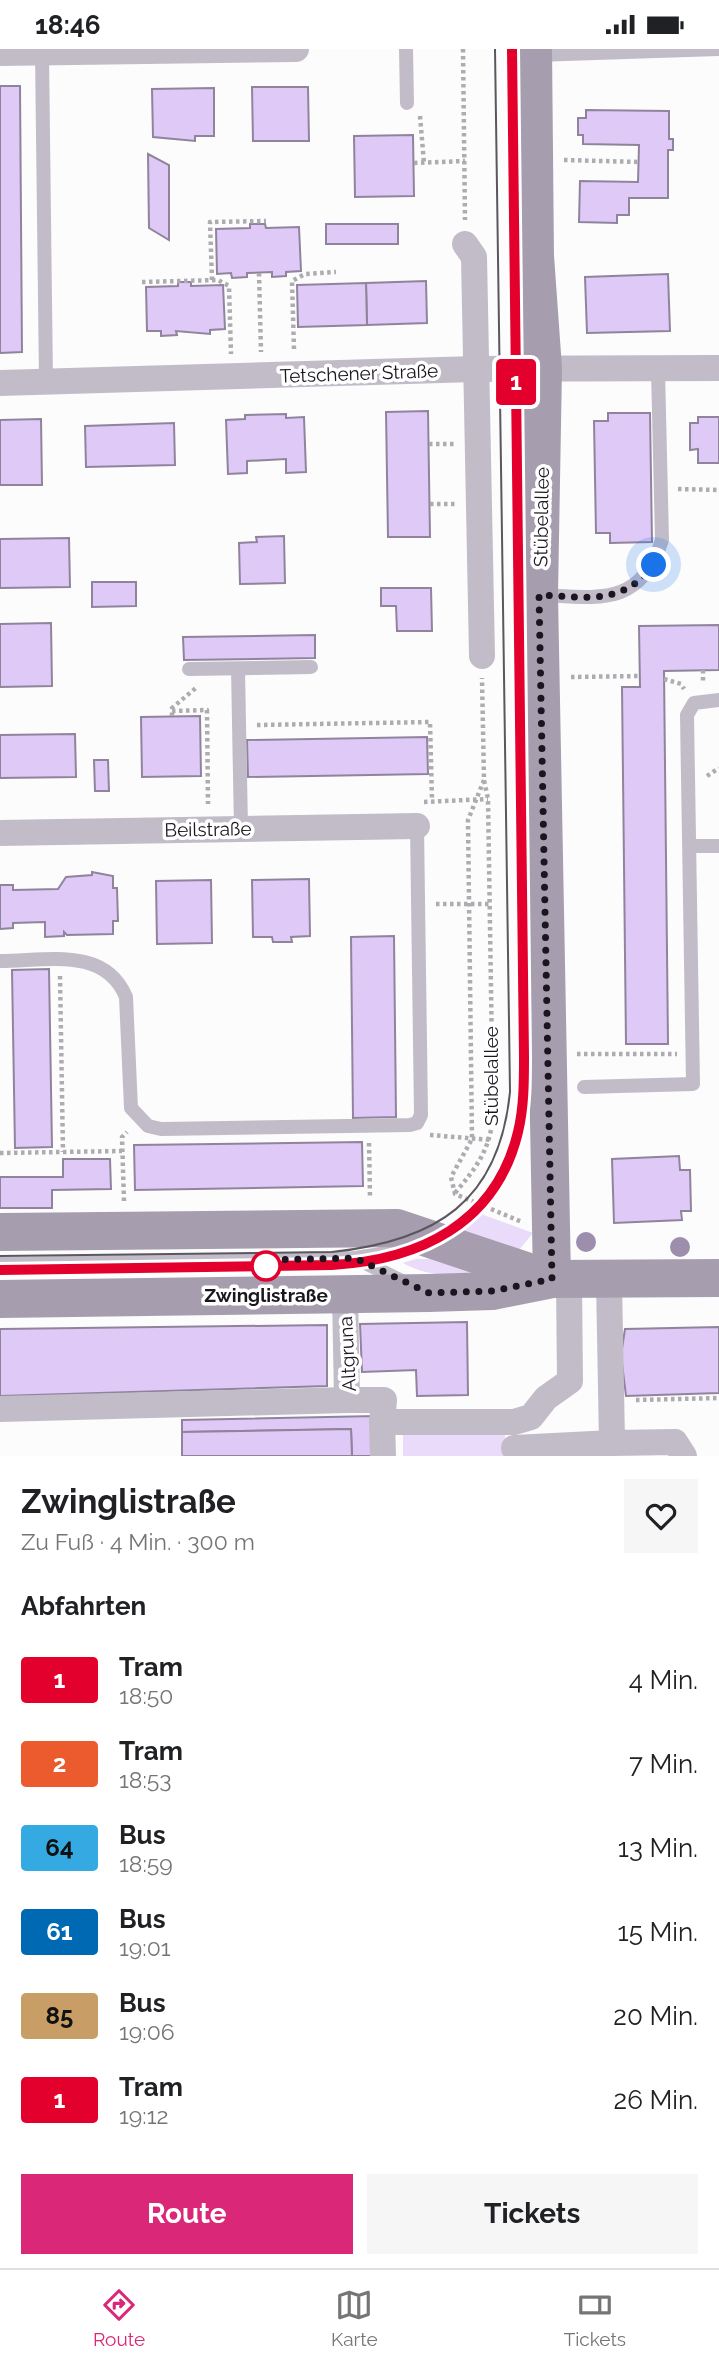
<!DOCTYPE html>
<html lang="de">
<meta charset="utf-8">
<style>
:root{--surface:#fff;--page:#f6f6f6;--text:#202124;--muted:#757577;--line:#e0e0e0;--accent:#db2777}
body{margin:0;font-family:Raleway,sans-serif;background:var(--page);color:var(--text);height:100vh;display:flex;flex-direction:column;font-size:26px;white-space:nowrap}
*{box-sizing:border-box;margin:0}
p{font-size:23px;color:var(--muted)}
.icon{flex:none;width:38px;height:38px;fill:none;stroke:currentColor;stroke-width:2;stroke-linecap:round;stroke-linejoin:round}
.map{position:relative;height:1407px;overflow:hidden}
.sheet{display:flex;flex-direction:column;background:var(--surface);flex:1}
.sheet>*{flex:none}
.badge{padding:0 14px;border-radius:5px;font-size:24px;line-height:46px}
.you{position:absolute;width:35px;height:35px;margin:-18px;border:5px solid #fff;border-radius:50%;background:#1a73e8;box-shadow:0 0 0 10px #1a73e833}
.map>.badge{position:absolute;translate:-50% -50%;box-shadow:0 0 0 4px #fff}
h2{padding:0 21px;font-size:26px;line-height:63px}
.round{display:grid;place-items:center;flex:none;width:74px;height:74px;border-radius:0px;background:var(--page)}
.head{display:flex;align-items:center;justify-content:space-between;height:119px;padding:0 21px}
h1{font-size:33px;font-weight:700;line-height:52px}
.button{display:flex;gap:14px;margin-top:auto;padding:14px 21px}
.button a{flex:1;height:80px;border-radius:0px;background:var(--accent);color:#fff;font-size:28px;font-weight:700;line-height:80px;text-align:center}
.button a+a{background:var(--page);color:var(--text)}
ul{padding:0;list-style:none}
li{display:flex;align-items:center;gap:21px;height:84px;padding:0 21px}
li div{flex:1}
li b{display:block;font-size:26px}
li em{font-style:normal}
li .badge{min-width:77px;font-weight:700;text-align:center}
.status{display:flex;justify-content:space-between;align-items:center;height:49px;padding:0 35px;background:var(--surface);direction:ltr}
.status svg{height:19px;fill:currentColor}
.dock{display:flex;justify-content:space-around;align-items:center;height:98px;border-top:2px solid var(--line);background:var(--surface);font-size:19px;color:var(--muted)}
.dock a{display:grid;justify-items:center;gap:4px}
.dock .on{color:var(--accent)}
.map>svg:first-child{display:block}
</style>
<div class="status"><b>18:46</b><svg viewBox="0 0 49 12"><path d="M0 12V9h3v3zM5 12V6h3v6zM10 12V3h3v9zM15 12V0h3v12zM26 1h20v11H26zM47 4h2v5h-2z"/></svg></div>
<div class="map">
<svg width="719" height="1407" viewBox="0 0 719 1407">
<rect width="100%" height="100%" fill="#fcfcfc"/>
<g fill="#e9dbf9">
<polygon points="481,1165 533,1184 519,1201 466,1185 464,1181"/>
<path d="M416 1210H437L482 1226C455 1227 427 1228 403 1214Z"/>
<polygon points="505,1383 505,1407 403,1407 403,1385"/>
</g>
<g fill="#dfc9f7" stroke="#90849d" stroke-width="2">
<polygon points="0,37 20,37 22,303 0,304"/>
<polygon points="252,38 308,38 309,92 253,92"/>
<polygon points="214,39 214,87 195,87 195,92 153,88 152,40"/>
<polygon points="586,61 669,62 669,90 673,90 673,101 668,101 668,149 629,149 629,166 617,166 617,174 579,173 580,132 638,133 639,96 583,95 583,86 578,86 578,69 586,69"/>
<polygon points="413,86 414,147 355,148 354,87"/>
<polygon points="148,105 169,116 169,191 149,179"/>
<polygon points="250,175 265,175 266,179 299,178 301,222 286,223 286,227 272,228 272,223 247,224 247,228 232,229 231,224 217,225 216,180 250,179"/>
<rect x="326" y="175" width="72" height="20"/>
<polygon points="668,225 670,282 587,284 585,228"/>
<polygon points="426,232 427,274 367,276 366,234"/>
<polygon points="178,233 191,233 191,237 223,236 225,280 210,281 210,285 176,282 177,286 161,287 161,282 147,282 146,238 178,237"/>
<polygon points="366,234 367,276 298,278 297,236"/>
<polygon points="428,362 430,488 388,488 386,363"/>
<polygon points="608,364 650,364 652,493 610,494 610,484 596,484 594,372 608,372"/>
<polygon points="286,365 286,369 304,368 306,423 286,424 286,410 247,412 247,424 228,425 226,371 245,370 245,366"/>
<polygon points="698,368 719,368 719,414 698,414 698,400 690,401 690,374 698,374"/>
<polygon points="41,370 42,436 0,436 0,371"/>
<polygon points="174,374 175,416 86,418 85,377"/>
<polygon points="284,487 285,534 240,535 239,494 257,493 256,488"/>
<polygon points="69,489 70,538 0,539 0,490"/>
<polygon points="92,533 136,533 136,557 92,558"/>
<polygon points="381,539 431,539 432,582 397,582 396,557 381,557"/>
<polygon points="51,574 52,637 0,638 0,575"/>
<polygon points="719,576 719,621 664,622 668,995 626,995 622,638 640,638 639,577"/>
<polygon points="315,586 315,609 184,611 183,588"/>
<polygon points="200,667 201,727 142,728 141,668"/>
<polygon points="75,685 76,728 0,729 0,686"/>
<polygon points="427,688 428,725 248,728 247,691"/>
<polygon points="94,711 108,711 109,742 95,742"/>
<polygon points="92,823 113,827 113,839 117,839 118,872 113,872 113,885 67,886 64,883 64,887 45,888 45,873 13,874 13,879 0,880 0,836 13,836 13,841 58,840 66,828 92,826"/>
<polygon points="309,830 310,887 291,888 292,893 273,893 272,888 253,888 252,831"/>
<polygon points="211,831 212,894 157,895 156,832"/>
<polygon points="394,887 396,1068 353,1069 351,888"/>
<polygon points="49,920 52,1098 15,1099 12,921"/>
<polygon points="362,1093 363,1137 135,1141 134,1096"/>
<polygon points="679,1107 680,1121 690,1121 691,1162 681,1162 682,1171 614,1174 612,1110"/>
<polygon points="63,1110 110,1110 111,1140 52,1141 52,1159 0,1159 0,1128 63,1128"/>
<polygon points="467,1273 468,1346 417,1347 416,1321 362,1323 360,1275"/>
<polygon points="327,1276 327,1337 0,1347 0,1280"/>
<polygon points="719,1278 719,1344 626,1347 621,1306 625,1280"/>
<polygon points="376,1367 377,1407 352,1407 351,1380 182,1383 182,1371"/>
<polygon points="351,1380 352,1407 182,1407 182,1383"/>
</g>
<g fill="none" stroke-linecap="round" stroke-linejoin="round">
<g stroke="#aeacb0" stroke-width="4.5" stroke-dasharray="3.5 3.5" stroke-linecap="butt">
<polyline points="463,0 465,171"/>
<polyline points="420,67 424,114"/>
<polyline points="564,111 639,113"/>
<polyline points="414,114 465,112"/>
<polyline points="259,224 261,303"/>
<polyline points="212,231 210,173 266,172"/>
<polyline points="142,233 218,231 229,237 231,305"/>
<polyline points="294,300 292,232 305,225 336,223"/>
<polyline points="429,395 455,395"/>
<polyline points="678,440 719,441"/>
<polyline points="430,455 457,455"/>
<polyline points="703,621 703,634"/>
<polyline points="571,628 640,627"/>
<polyline points="664,630 681,635 684,640"/>
<polyline points="172,662 207,661 208,755"/>
<polyline points="172,667 172,659 197,638"/>
<polyline points="257,676 430,673 432,751"/>
<polyline points="707,727 719,719"/>
<polyline points="484,731 468,771 472,1090 451,1128 455,1145 522,1173"/>
<polyline points="424,753 488,750"/>
<polyline points="436,855 489,855"/>
<polyline points="60,927 63,1103"/>
<polyline points="577,1005 677,1005"/>
<polyline points="430,1086 491,1091"/>
<polyline points="369,1094 370,1148"/>
<polyline points="0,1104 122,1102"/>
<path d="M455 1144C476 1119 490 1101 493 1067L488 750 484 731 482 629"/>
<polyline points="124,1152 122,1088 127,1083"/>
<polyline points="636,1351 719,1349"/>
</g>
<g stroke="#c2bcc8" stroke-width="14">
<polyline points="406,0 407,54"/>
<polyline points="42,4 46,332"/>
<polyline points="535,6 719,0"/>
<path d="M542 546C601 549 641 557 662 491L658 321"/>
<polyline points="189,620 311,618"/>
<polyline points="238,620 241,780"/>
<polyline points="690,797 719,797"/>
<path d="M0 912C46 912 105 897 126 948L131 1059 148 1077 161 1080 410 1076 417 1074 421 1066 417 777"/>
<polyline points="584,1038 693,1035 687,666 694,654 719,651"/>
<polyline points="355,1209 404,1233"/>
<polyline points="0,1215 355,1209 388,1204 416,1193"/>
</g>
<g stroke="#c2bcc8" stroke-width="26">
<polyline points="0,4 296,0"/>
<polyline points="465,195 474,208 482,607"/>
<polyline points="0,334 476,320 719,319"/>
<polyline points="0,784 417,777"/>
<polyline points="609,1231 612,1394 675,1393 684,1407"/>
<polyline points="345,1244 347,1351 384,1351 382,1373 514,1373 531,1368 546,1349 570,1332 569,1232"/>
<polyline points="0,1360 347,1351"/>
<polyline points="382,1373 383,1407"/>
<polyline points="514,1399 612,1394"/>
</g>
<g stroke="#a69eaf" stroke-width="38">
<polyline points="533,0 535,207 543,319 539,546 552,1230"/>
<polyline points="0,1183 397,1179 550,1230"/>
<polyline points="0,1250 429,1244 492,1242 552,1230 719,1229"/>
</g>
<g stroke="#5b575e" stroke-width="2">
<path d="M0 1207 332 1203C436 1192 499 1153 510 1043L495 0"/>
<path d="M0 1222 332 1216C469 1209 522 1140 524 1008L512 0"/>
</g>
</g>
<g fill="#9e8ead">
<circle cx="586" cy="1193" r="10"/>
<circle cx="680" cy="1198" r="10"/>
</g>
<g fill="none" stroke-linecap="round" stroke-linejoin="round">
<defs>
<path id="line" d="M0 1221 332 1216C419 1211 496 1175 518 1083 524 1058 524 1033 524 1008L512 0"/>
</defs>
<use href="#line" stroke="#fff" stroke-width="16"/>
<use href="#line" stroke="#e4002c" stroke-width="10"/>
<path stroke="#1a151e" stroke-width="7" stroke-dasharray="0 12.6" d="M266 1217V1211L355 1209 429 1244 492 1242 552 1230 539 546C586 548 622 557 654 516"/>
</g>
<circle fill="#fff" stroke="#e4002c" stroke-width="3.5" cx="266" cy="1217" r="14"/>
<g text-anchor="middle" stroke-width="7" stroke-linejoin="round" paint-order="stroke">
<g font-size="19" fill="#1a151e" stroke="#fff">
<text transform="translate(359 324) rotate(-2)" y="7">Tetschener Straße</text>
<text transform="translate(541 468) rotate(-89)" y="7">Stübelallee</text>
<text transform="translate(208 780) rotate(-1)" y="7">Beilstraße</text>
<text transform="translate(491 1027) rotate(-90)" y="7">Stübelallee</text>
<text transform="translate(347 1305) rotate(-93)" y="7">Altgruna</text>
</g>
<g font-size="19" font-weight="bold" fill="#1a151e" stroke="#fff">
<text x="266" y="1253">Zwinglistraße</text>
</g>
</g>
</svg>
<div class="you" style="left:654px;top:516px"></div>
<b class="badge" style="left:516px;top:333px;background:#e4002c;color:#fff">1</b>
</div>
<section class="sheet">
<div class="head"><div><h1>Zwinglistraße</h1><p>Zu Fuß · 4 Min. · 300 m</p></div><a class="round"><svg class="icon" aria-label="heart" viewBox="0 0 24 24"><path d="M12 20l-8-8c-3-5 5-10 8-4 3-6 11-1 8 4z"/></svg></a></div>
<h2>Abfahrten</h2>
<ul>
<li><span class="badge" style="background:#e4002c;color:#fff">1</span><div><b>Tram</b><p>18:50</p></div><em>4 Min.</em></li>
<li><span class="badge" style="background:#eb5b2d;color:#fff">2</span><div><b>Tram</b><p>18:53</p></div><em>7 Min.</em></li>
<li><span class="badge" style="background:#35a9e1;color:#111">64</span><div><b>Bus</b><p>18:59</p></div><em>13 Min.</em></li>
<li><span class="badge" style="background:#0069b4;color:#fff">61</span><div><b>Bus</b><p>19:01</p></div><em>15 Min.</em></li>
<li><span class="badge" style="background:#c99d66;color:#111">85</span><div><b>Bus</b><p>19:06</p></div><em>20 Min.</em></li>
<li><span class="badge" style="background:#e4002c;color:#fff">1</span><div><b>Tram</b><p>19:12</p></div><em>26 Min.</em></li>
</ul>
<div class="button"><a>Route</a><a>Tickets</a></div>
</section>
<nav class="dock">
<a class="on"><svg class="icon" aria-label="directions" viewBox="0 0 24 24"><path d="M12 3l9 9-9 9-9-9zM9 14v-3h6M13 9l2 2-2 2"/></svg>Route</a>
<a><svg class="icon" aria-label="map" viewBox="0 0 24 24"><path d="M3 6l6-2 6 2 6-2v14l-6 2-6-2-6 2zM9 4v14M15 6v14"/></svg>Karte</a>
<a><svg class="icon" aria-label="tickets" viewBox="0 0 24 24"><path d="M3 7h18v10H3zM15 7v10"/></svg>Tickets</a>
</nav>
